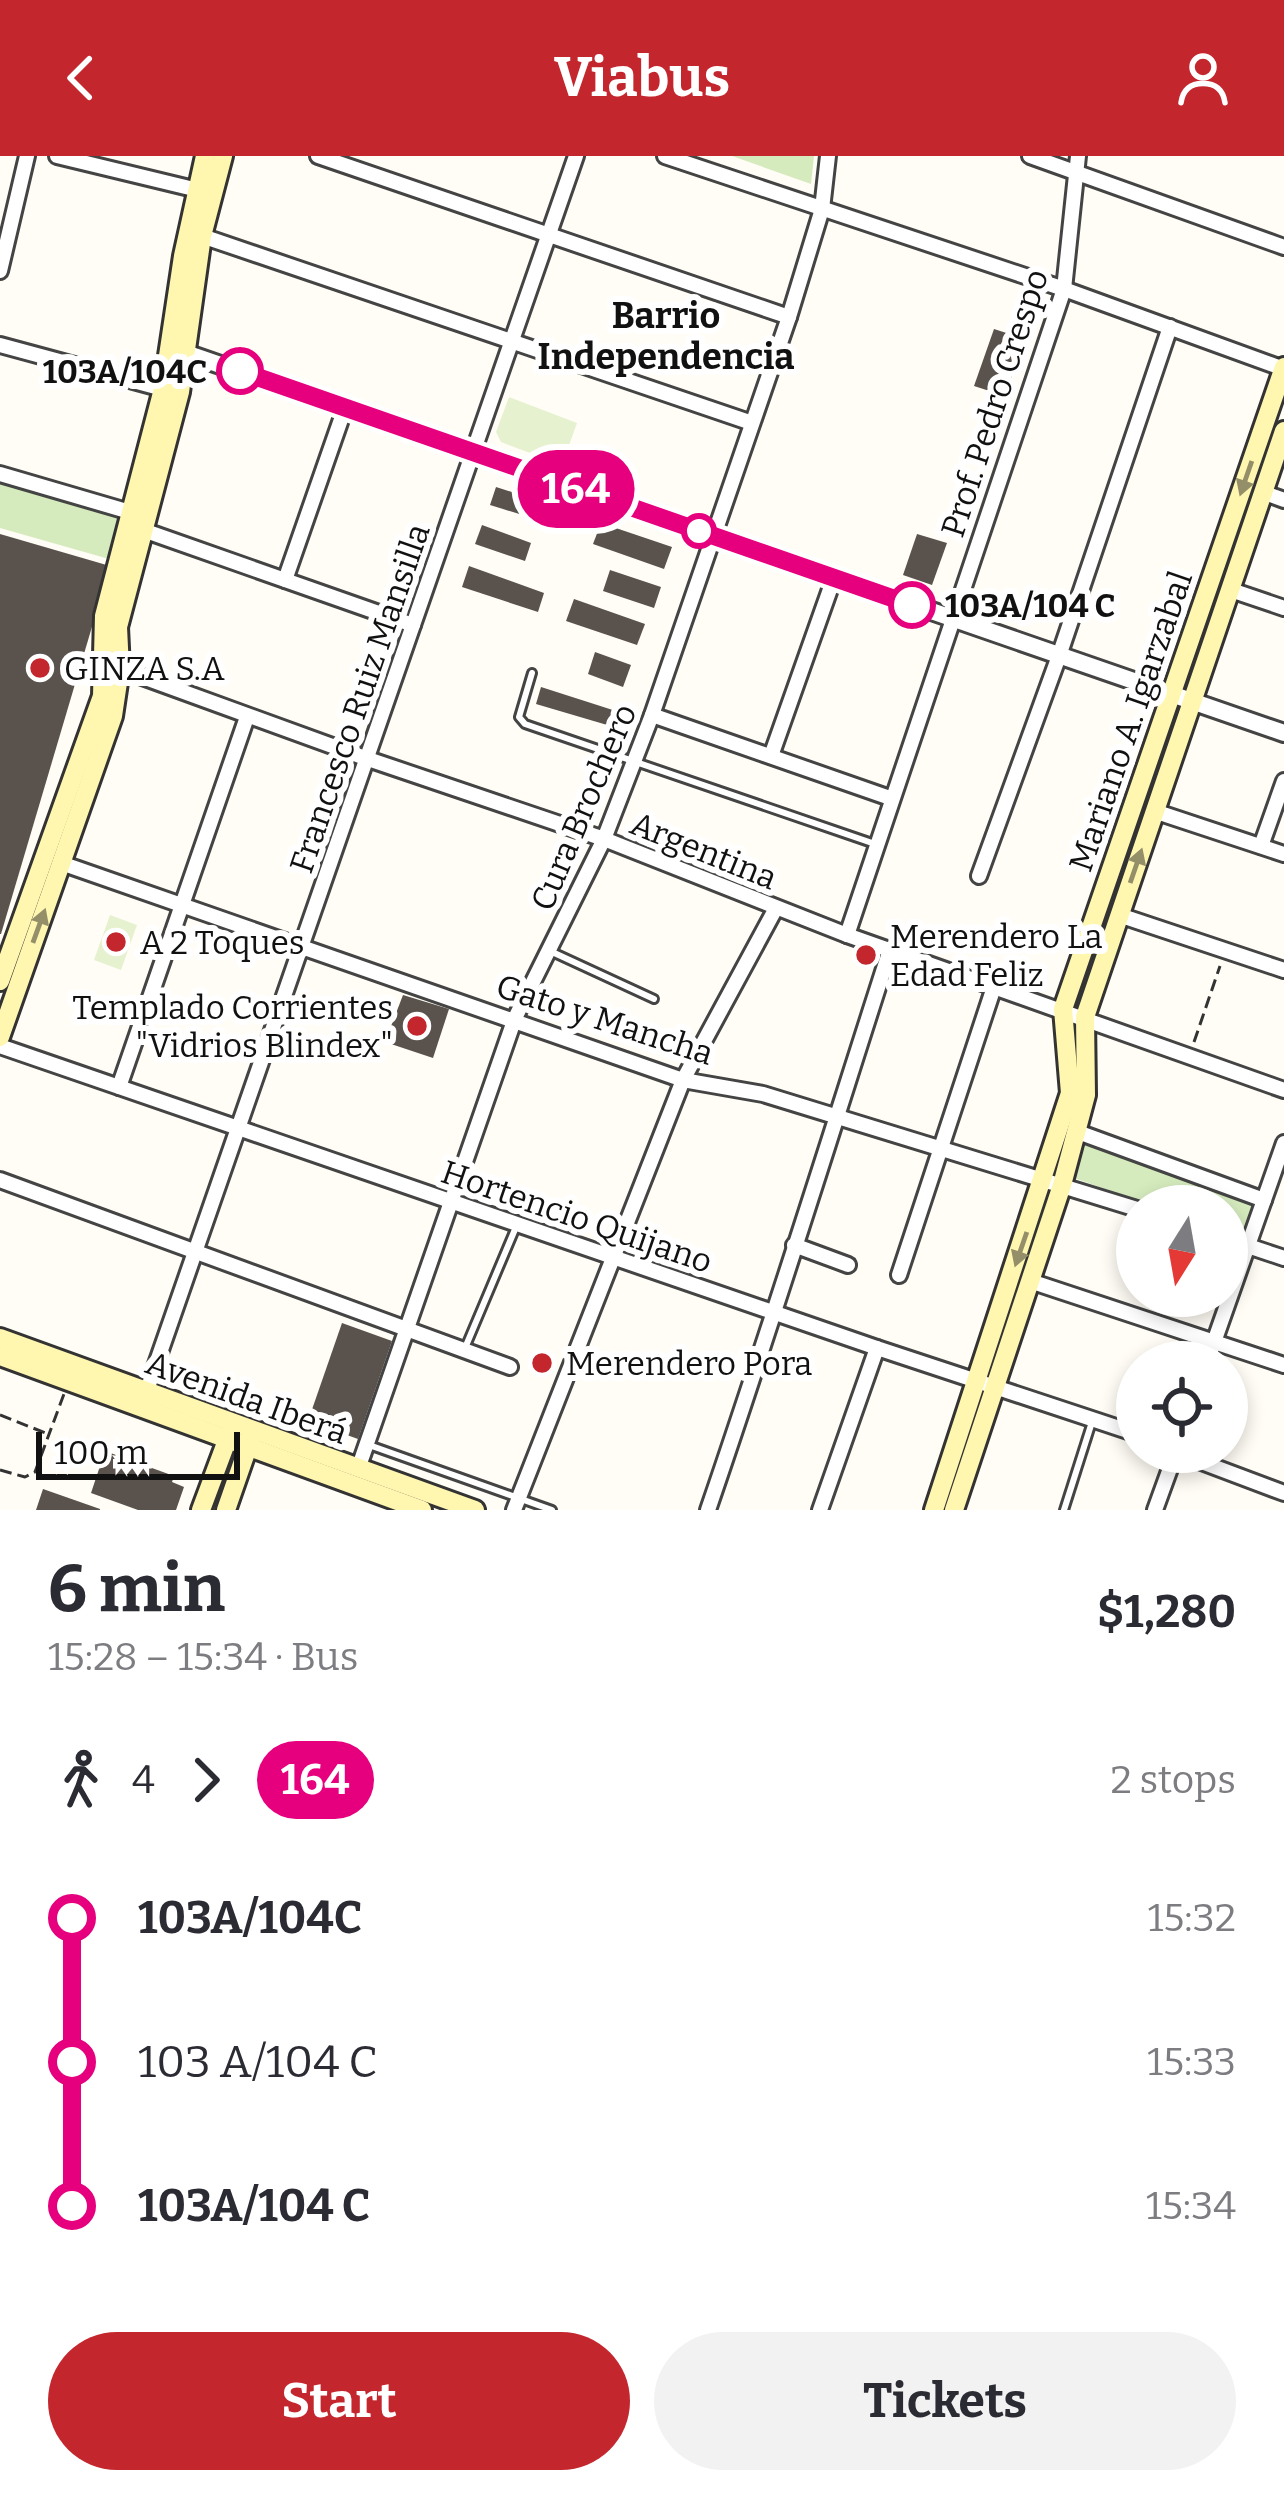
<!DOCTYPE html>
<meta charset="utf-8">
<style>
:root{--surface:#fff;--page:#f2f2f3;--text:#2b2b33;--muted:#7c7c81;--accent:#c4262e}
body{margin:0;font-family:Bitter,serif;background:var(--page);color:var(--text);height:100vh;display:flex;flex-direction:column;font-size:45px;white-space:nowrap}
*{box-sizing:border-box;margin:0}
p{font-size:39px;color:var(--muted)}
.icon{flex:none;width:66px;height:66px;fill:none;stroke:currentColor;stroke-width:2;stroke-linecap:round;stroke-linejoin:round}
.map{position:relative;height:1354px;overflow:hidden}
.sheet{display:flex;flex-direction:column;background:var(--surface);flex:1}
.sheet>*{flex:none}
.badge{padding:0 24px;border-radius:39px;font-size:42px;line-height:78px}
.needle{width:78px;rotate:191deg}
.buttons{position:absolute;left:1116px;top:1029px;display:grid;gap:24px}
.buttons a{display:grid;place-items:center;width:132px;height:132px;border-radius:50%;background:var(--surface);box-shadow:0 6px 18px #0003;font-size:60px}
.scale{position:absolute;left:36px;bottom:30px;width:204px;box-sizing:border-box;padding-left:12px;border:6px solid #111;border-top:0;font-size:33px;line-height:42px;white-space:nowrap;color:#111;-webkit-text-stroke:9px #fff;paint-order:stroke}
.map>.badge{position:absolute;translate:-50% -50%;box-shadow:0 0 0 6px #fff}
.legs{display:flex;align-items:center;gap:18px;height:132px;padding:0 48px;font-size:39px}
.legs p{margin-inline-start:auto}
.summary{display:flex;align-items:center;justify-content:space-between;height:204px;padding:0 48px}
h1{font-size:66px;font-weight:700;line-height:90px}
.button{display:flex;gap:24px;margin-top:auto;padding:24px 48px}
.button a{flex:1;height:138px;border-radius:72px;background:var(--accent);color:#fff;font-size:48px;font-weight:700;line-height:138px;text-align:center}
.button a+a{background:var(--page);color:var(--text)}
ul{padding:0 48px;list-style:none}
li{display:flex;align-items:center;gap:42px;height:144px;font-size:45px}
li i{display:grid;place-items:center;width:18px;height:100%;margin:0 15px;background:currentColor}
li i::after{content:'';width:30px;height:30px;margin:-15px;border:9px solid;border-radius:50%;background:var(--surface)}
li p{margin-inline-start:auto}
li:first-child i{background:linear-gradient(#0000 50%,currentColor 0)}
li:last-child i{background:linear-gradient(currentColor 50%,#0000 0)}
header{display:flex;justify-content:space-between;align-items:center;height:156px;padding:0 48px;background:var(--accent);color:#fff;font-size:54px;font-weight:700}
.map>svg:first-child{display:block}
</style>
<header><svg class="icon" aria-label="back" viewBox="0 0 24 24"><path d="M15 5l-7 7 7 7"/></svg>Viabus<svg class="icon" aria-label="person" viewBox="0 0 24 24"><circle cx="12" cy="8" r="4"/><path d="M4 21q1-7 8-7t8 7"/></svg></header>
<div class="map">
<svg width="1284" height="1354" viewBox="0 0 1284 1354">
<rect width="100%" height="100%" fill="#fffdf5"/>
<g fill="#d5ebbd">
<polygon points="732,0 814,0 811,28"/>
<polygon points="0,322 121,358 109,403 0,372"/>
<polygon points="1082,985 1255,1046 1243,1081 1227,1076 1227,1050 1154,1050 1071,1021"/>
</g>
<g fill="#e6f2cf">
<polygon points="509,241 577,267 562,309 501,286 496,276"/>
<polygon points="110,759 137,769 121,814 94,804"/>
</g>
<g fill="#5a524d">
<polygon points="994,173 1025,183 1005,240 974,230"/>
<polygon points="496,331 571,355 565,372 490,349"/>
<polygon points="601,367 672,391 664,413 593,388"/>
<polygon points="482,369 531,387 525,405 475,388"/>
<polygon points="0,378 110,410 1,778 0,778"/>
<polygon points="917,378 947,387 932,429 903,419"/>
<polygon points="469,410 544,437 538,456 462,431"/>
<polygon points="610,414 661,431 654,452 603,435"/>
<polygon points="574,443 645,468 637,489 566,465"/>
<polygon points="595,496 631,509 623,531 588,518"/>
<polygon points="541,531 619,556 614,571 536,548"/>
<polygon points="403,839 449,853 433,902 385,886"/>
<polygon points="342,1167 392,1185 358,1283 308,1265"/>
<polygon points="105,1295 174,1320 172,1326 184,1331 176,1354 138,1354 91,1337"/>
<polygon points="43,1333 100,1353 100,1354 36,1354"/>
</g>
<g fill="none" stroke-linecap="round" stroke-linejoin="round">
<defs>
<g id="service">
<polyline points="532,517 519,561 525,568 875,688"/>
<polyline points="550,795 654,843"/>
<polyline points="465,1192 516,1071"/>
<polyline points="369,1289 552,1354"/>
<polyline points="1064,1354 1092,1266"/>
</g>
<g id="minor">
<polyline points="57,0 202,35"/>
<polyline points="318,0 789,161"/>
<polyline points="665,0 1064,133 1284,213"/>
<polyline points="1030,0 1284,91"/>
<polyline points="202,80 752,267"/>
<polyline points="0,115 27,0"/>
<polyline points="0,189 163,233"/>
<polyline points="0,318 130,356 143,374 413,469"/>
<polyline points="1262,336 1284,344"/>
<polyline points="285,424 345,252"/>
<polyline points="1231,434 1284,452"/>
<polyline points="115,511 368,603 604,683 847,779 1284,934"/>
<polyline points="652,559 890,642"/>
<polyline points="771,600 834,422"/>
<polyline points="1154,655 1284,698"/>
<polyline points="1261,690 1284,625"/>
<polyline points="61,707 683,924 763,938 1137,1053"/>
<polyline points="979,720 1059,500 1170,171"/>
<polyline points="1119,759 1284,814"/>
<polyline points="847,779 1064,133 1078,0"/>
<polyline points="0,890 877,1192 1137,1278"/>
<polyline points="119,931 247,561"/>
<polyline points="1075,975 1264,1044"/>
<polyline points="0,1024 510,1211"/>
<polyline points="1227,1083 1284,1102"/>
<polyline points="794,1089 848,1109"/>
<polyline points="899,1119 994,831"/>
<polyline points="1030,1125 1284,1209"/>
<polyline points="1207,1206 1284,987"/>
<polyline points="146,1237 576,0"/>
<polyline points="1175,1296 1284,1337"/>
<polyline points="358,1313 515,862 604,683 652,559 789,161 822,53 828,0"/>
<polyline points="514,1354 683,924 776,752"/>
<path d="M708 1354C772 1168 830 981 890 794"/>
<polyline points="820,1354 877,1192"/>
<polyline points="1155,1354 1176,1296"/>
</g>
<polyline id="tertiary" points="177,194 1284,577"/>
<g id="secondary">
<polyline points="0,825 102,540 104,460 163,233 183,100 205,0"/>
<polyline points="0,881 113,560 120,513 118,471 180,236 202,80 223,0"/>
<polyline points="0,1182 475,1354"/>
<polyline points="0,1200 422,1354"/>
<polyline points="201,1354 229,1279"/>
<polyline points="226,1354 250,1285"/>
<polyline points="934,1354 1070,937 1063,853 1284,211"/>
<polyline points="954,1354 1062,1029 1086,939 1085,861 1284,275"/>
</g>
</defs>
<use href="#service" stroke="#444" stroke-width="12"/>
<use href="#minor" stroke="#444" stroke-width="20"/>
<use href="#tertiary" stroke="#444" stroke-width="22"/>
<use href="#secondary" stroke="#333" stroke-width="24"/>
<g stroke="#333" stroke-width="3" stroke-dasharray="12 6" stroke-linecap="butt">
<polyline points="1194,886 1220,810"/>
<polyline points="0,1259 48,1278"/>
<polyline points="0,1314 25,1321 35,1316 64,1238"/>
</g>
<use href="#service" stroke="#fff" stroke-width="6"/>
<use href="#minor" stroke="#fff" stroke-width="14"/>
<use href="#tertiary" stroke="#fff" stroke-width="16"/>
<use href="#secondary" stroke="#fff6b0" stroke-width="18"/>
</g>
<defs><path id="oneway-solid" d="M-6-.8H1V-3.2L6.5 0L1 3.2V.8H-6Z" transform="scale(3)"/></defs>
<g fill="#948f68">
<use href="#oneway-solid" transform="translate(1246 322) rotate(109)"/>
<use href="#oneway-solid" transform="translate(1136 710) rotate(-71)"/>
<use href="#oneway-solid" transform="translate(39 770) rotate(-70)"/>
<use href="#oneway-solid" transform="translate(1021 1093) rotate(109)"/>
</g>
<g fill="none" stroke-linecap="round" stroke-linejoin="round">
<defs>
<polyline id="line-1" points="240,215 912,449"/>
</defs>
<use href="#line-1" stroke="#fff" stroke-width="27"/>
<use href="#line-1" stroke="#e6007e" stroke-width="18"/>
</g>
<g fill="#fff" stroke="#e6007e" stroke-width="6">
<circle cx="240" cy="215" r="21"/>
<circle cx="699" cy="375" r="15"/>
<circle cx="912" cy="449" r="21"/>
</g>
<g fill="#c4262e" stroke="#fff" stroke-width="4.5">
<circle cx="40" cy="512" r="12"/>
<circle cx="116" cy="786" r="12"/>
<circle cx="866" cy="799" r="12"/>
<circle cx="417" cy="870" r="12"/>
<circle cx="542" cy="1207" r="12"/>
</g>
<g text-anchor="middle" stroke-width="12" stroke-linejoin="round" paint-order="stroke">
<g font-size="33" font-weight="bold" fill="#111" stroke="#fff" text-anchor="end">
<text x="207" y="227">103A/104C</text>
<text x="945" y="461" text-anchor="start">103A/104 C</text>
</g>
<g font-size="33" fill="#111" stroke="#fff">
<text transform="translate(994 247) rotate(-72)" y="12">Prof. Pedro Crespo</text>
<text transform="translate(359 542) rotate(-71)" y="12">Francesco Ruiz Mansilla</text>
<text transform="translate(1130 565) rotate(-71)" y="12">Mariano A. Igarzabal</text>
<text transform="translate(583 651) rotate(-67)" y="12">Cura Brochero</text>
<text transform="translate(704 694) rotate(22)" y="12">Argentina</text>
<text transform="translate(605 863) rotate(18)" y="12">Gato y Mancha</text>
<text transform="translate(577 1060) rotate(19)" y="12">Hortencio Quijano</text>
<text transform="translate(247 1241) rotate(20)" y="12">Avenida Iberá</text>
</g>
<g font-size="33" fill="#111" stroke="#fff" text-anchor="start">
<text x="64" y="524">GINZA S.A</text>
<text x="890" y="792">Merendero La<tspan x="890" dy="38">Edad Feliz</tspan></text>
<text x="140" y="798">A 2 Toques</text>
<text x="393" y="863" text-anchor="end">Templado Corrientes<tspan x="393" dy="38">"Vidrios Blindex"</tspan></text>
<text x="566" y="1219">Merendero Pora</text>
</g>
<g font-size="36" font-weight="bold" fill="#111" stroke="#fff">
<text x="666" y="172">Barrio<tspan x="666" dy="41">Independencia</tspan></text>
</g>
</g>
</svg>
<div class="buttons">
<a><svg class="needle" viewBox="-14 -14 28 28"><path d="M0-13l5 13h-10z" fill="#e53935"/><path d="M0 13l5-13h-10z" fill="#7c7c81"/></svg></a>
<a><svg class="icon" aria-label="locate" viewBox="0 0 24 24"><circle cx="12" cy="12" r="6"/><path d="M12 2v4M12 18v4M2 12h4M18 12h4"/></svg></a>
</div>
<div class="scale">100 m</div>
<b class="badge" style="left:576px;top:333px;background:#e6007e;color:#fff">164</b>
</div>
<section class="sheet">
<div class="summary"><div><h1>6 min</h1><p>15:28 – 15:34 · Bus</p></div><b>$1,280</b></div>
<div class="legs"><svg class="icon" aria-label="walk" viewBox="0 0 24 24"><circle cx="13" cy="4" r="2"/><path d="M13 8l-2 6 4 7M11 14l-3 7M7 12l3-4h3l4 4"/></svg>4<svg class="icon" aria-label="forward" viewBox="0 0 24 24"><path d="M9 5l7 7-7 7"/></svg><b class="badge" style="background:#e6007e;color:#fff">164</b><p>2 stops</p></div>
<ul>
<li><i style="color:#e6007e"></i><b>103A/104C</b><p>15:32</p></li>
<li><i style="color:#e6007e"></i><span>103 A/104 C</span><p>15:33</p></li>
<li><i style="color:#e6007e"></i><b>103A/104 C</b><p>15:34</p></li>
</ul>
<div class="button"><a>Start</a><a>Tickets</a></div>
</section>
